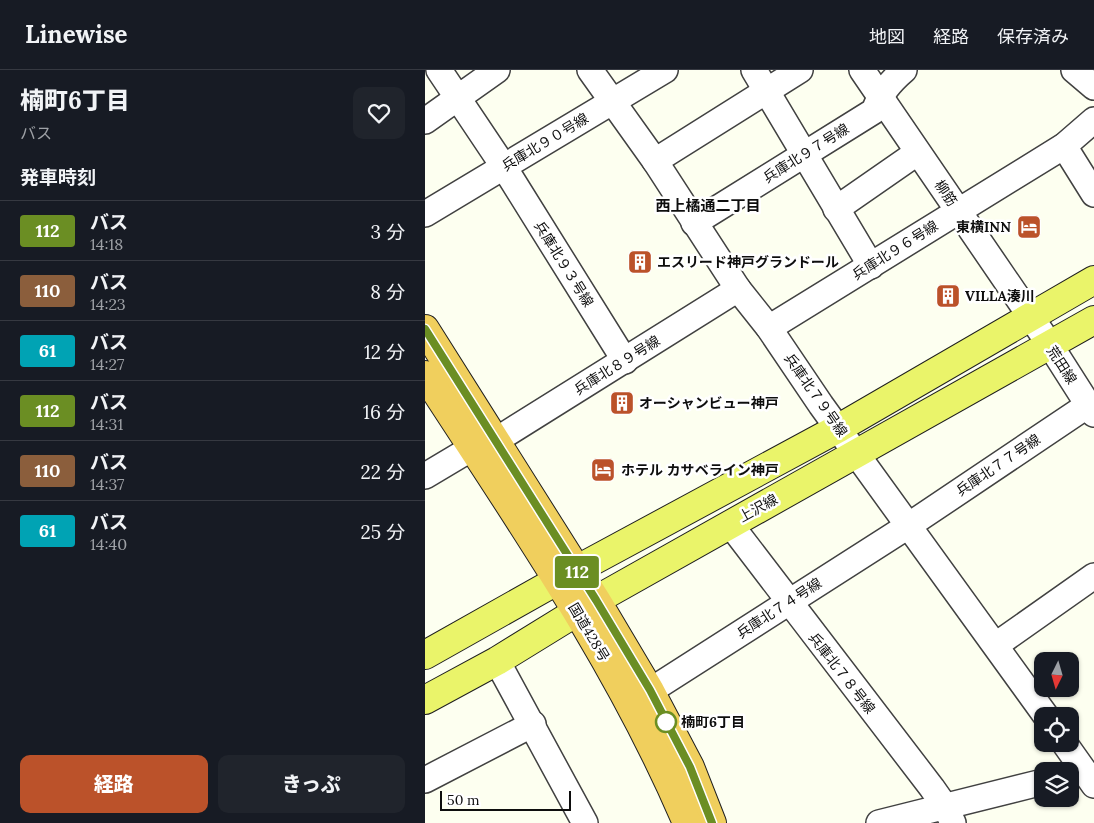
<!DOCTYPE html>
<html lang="ja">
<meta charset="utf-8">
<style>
:root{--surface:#171b24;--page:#20242c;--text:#f1f3f6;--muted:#9ea1a6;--line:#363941;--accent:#bb522a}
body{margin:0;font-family:Lora,"Noto Sans JP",serif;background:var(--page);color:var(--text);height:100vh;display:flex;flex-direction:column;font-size:19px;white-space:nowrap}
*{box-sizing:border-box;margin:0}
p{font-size:16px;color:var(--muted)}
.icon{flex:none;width:28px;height:28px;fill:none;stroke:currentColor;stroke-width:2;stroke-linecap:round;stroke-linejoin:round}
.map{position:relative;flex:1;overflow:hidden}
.side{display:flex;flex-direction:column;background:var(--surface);width:425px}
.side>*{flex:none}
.badge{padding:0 10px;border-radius:4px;font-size:18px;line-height:32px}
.needle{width:32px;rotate:185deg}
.buttons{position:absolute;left:609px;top:582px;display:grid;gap:10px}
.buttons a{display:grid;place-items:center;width:45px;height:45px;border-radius:10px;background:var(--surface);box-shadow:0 1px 4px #0004;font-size:25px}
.scale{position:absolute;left:15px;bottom:12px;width:131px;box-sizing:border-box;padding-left:5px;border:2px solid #0e0e0e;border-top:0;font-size:14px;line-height:18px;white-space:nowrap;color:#0e0e0e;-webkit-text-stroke:4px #fff;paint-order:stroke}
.map>.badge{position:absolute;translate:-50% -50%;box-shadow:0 0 0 2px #fff}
h2{padding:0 20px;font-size:19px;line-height:45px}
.round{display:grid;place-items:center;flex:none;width:52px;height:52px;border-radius:10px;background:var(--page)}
.summary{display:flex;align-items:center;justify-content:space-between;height:85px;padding:0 20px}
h1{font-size:24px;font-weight:800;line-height:38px}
.cta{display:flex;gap:10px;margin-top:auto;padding:10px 20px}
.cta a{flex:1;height:58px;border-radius:10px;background:var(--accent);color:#fff;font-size:20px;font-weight:800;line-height:58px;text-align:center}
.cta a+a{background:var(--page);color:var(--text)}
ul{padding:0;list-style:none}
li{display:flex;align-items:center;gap:15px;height:60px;padding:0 20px;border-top:1px solid var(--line)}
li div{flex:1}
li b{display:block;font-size:19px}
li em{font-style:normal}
li .badge{min-width:55px;font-weight:700;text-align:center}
header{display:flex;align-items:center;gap:30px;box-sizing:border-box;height:70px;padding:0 25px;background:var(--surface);border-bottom:1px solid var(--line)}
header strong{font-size:24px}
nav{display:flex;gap:28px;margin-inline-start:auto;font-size:18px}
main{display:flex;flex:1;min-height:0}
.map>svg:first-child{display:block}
</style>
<header>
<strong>Linewise</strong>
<nav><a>地図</a><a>経路</a><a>保存済み</a></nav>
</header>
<main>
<section class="side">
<div class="summary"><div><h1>楠町6丁目</h1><p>バス</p></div><a class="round"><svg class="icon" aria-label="heart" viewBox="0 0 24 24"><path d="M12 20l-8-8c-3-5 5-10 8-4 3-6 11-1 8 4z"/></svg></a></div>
<h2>発車時刻</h2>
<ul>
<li><span class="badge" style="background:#6b8e23;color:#fff">112</span><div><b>バス</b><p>14:18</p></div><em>3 分</em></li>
<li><span class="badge" style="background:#8b5e3c;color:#fff">110</span><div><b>バス</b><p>14:23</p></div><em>8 分</em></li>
<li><span class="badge" style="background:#00a3b4;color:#fff">61</span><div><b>バス</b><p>14:27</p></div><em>12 分</em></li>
<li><span class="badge" style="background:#6b8e23;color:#fff">112</span><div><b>バス</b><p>14:31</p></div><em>16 分</em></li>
<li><span class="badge" style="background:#8b5e3c;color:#fff">110</span><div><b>バス</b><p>14:37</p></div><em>22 分</em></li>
<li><span class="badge" style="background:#00a3b4;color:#fff">61</span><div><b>バス</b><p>14:40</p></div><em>25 分</em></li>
</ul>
<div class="cta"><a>経路</a><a>きっぷ</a></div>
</section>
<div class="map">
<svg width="669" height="753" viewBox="0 0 669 753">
<rect width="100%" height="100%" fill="#fdfff0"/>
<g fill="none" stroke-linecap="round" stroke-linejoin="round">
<defs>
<g id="minor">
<polyline points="14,0 79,97 200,291"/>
<polyline points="165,0 230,91 313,219 344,258 396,335 621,646"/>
<polyline points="329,0 446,196"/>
<polyline points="437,0 625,275 669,344"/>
<polyline points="649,0 669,17"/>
<polyline points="0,51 72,0"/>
<polyline points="639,76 669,124"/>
<polyline points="230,91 375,0"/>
<polyline points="411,139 483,89"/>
<polyline points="0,144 240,0"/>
<path d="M269 153 449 41C456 23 465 12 479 0"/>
<polyline points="344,258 639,76 669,50"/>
<polyline points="70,371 313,219"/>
<polyline points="0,406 47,378"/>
<polyline points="305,454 507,718 521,738 528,753"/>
<polyline points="571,575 669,506"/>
<polyline points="72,591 160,753"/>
<polyline points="225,621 483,456 663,335"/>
<polyline points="640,674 669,715"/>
<polyline points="0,710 108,654"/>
<polyline points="454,753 618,712"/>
</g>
<g id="major">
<polyline points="0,585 151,500 414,358 669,210"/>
<polyline points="0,630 72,591 171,530 669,250"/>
</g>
<g id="highway">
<polyline points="0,259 171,530 225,621 265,697 287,753"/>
<path d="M0 305C94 450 194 593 262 753"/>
</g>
</defs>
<use href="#minor" stroke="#414141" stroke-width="28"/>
<use href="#major" stroke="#1f1f1f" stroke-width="30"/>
<use href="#highway" stroke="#1f1f1f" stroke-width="30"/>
<use href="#minor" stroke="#fff" stroke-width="25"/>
<use href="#major" stroke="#eaf46a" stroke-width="28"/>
<use href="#highway" stroke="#f0cf5d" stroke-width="28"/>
</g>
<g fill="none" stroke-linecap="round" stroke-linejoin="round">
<defs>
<polyline id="line" points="0,259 171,530 225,620 265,697 287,753"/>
</defs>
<use href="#line" stroke="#fff" stroke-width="11"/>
<use href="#line" stroke="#6b8e23" stroke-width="8"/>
</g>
<defs>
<symbol id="hotel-square" viewBox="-11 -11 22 22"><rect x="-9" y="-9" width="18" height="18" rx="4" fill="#bb522a" stroke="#fff"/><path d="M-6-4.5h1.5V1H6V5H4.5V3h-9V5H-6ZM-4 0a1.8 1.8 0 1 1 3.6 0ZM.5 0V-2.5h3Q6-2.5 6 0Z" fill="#fff"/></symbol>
<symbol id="building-square" viewBox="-11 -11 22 22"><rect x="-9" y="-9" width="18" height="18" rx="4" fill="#bb522a" stroke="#fff"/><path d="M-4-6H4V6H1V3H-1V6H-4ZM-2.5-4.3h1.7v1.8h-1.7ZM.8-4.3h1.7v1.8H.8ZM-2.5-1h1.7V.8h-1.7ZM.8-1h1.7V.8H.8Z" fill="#fff"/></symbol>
</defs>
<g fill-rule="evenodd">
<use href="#hotel-square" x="590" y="143" width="28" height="28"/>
<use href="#building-square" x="201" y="178" width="28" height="28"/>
<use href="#building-square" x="509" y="212" width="28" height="28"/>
<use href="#building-square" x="183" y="319" width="28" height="28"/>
<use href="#hotel-square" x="164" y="386" width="28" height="28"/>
</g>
<circle fill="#fff" stroke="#6b8e23" stroke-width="2.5" cx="241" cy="652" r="10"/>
<g text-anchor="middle" stroke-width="5" stroke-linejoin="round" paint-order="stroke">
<g font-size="14" fill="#0e0e0e" stroke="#fff">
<text transform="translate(120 72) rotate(-31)" y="5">兵庫北９０号線</text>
<text transform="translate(381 83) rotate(-32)" y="5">兵庫北９７号線</text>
<text transform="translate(521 123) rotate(56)" y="5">柳筋</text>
<text transform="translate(470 180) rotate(-32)" y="5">兵庫北９６号線</text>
<text transform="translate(139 194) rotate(58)" y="5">兵庫北９３号線</text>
<text transform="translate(192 295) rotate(-32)" y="5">兵庫北８９号線</text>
<text transform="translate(637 295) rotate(57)" y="5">荒田線</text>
<text transform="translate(391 325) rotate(55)" y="5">兵庫北７９号線</text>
<text transform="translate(573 395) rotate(-34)" y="5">兵庫北７７号線</text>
<text transform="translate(333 438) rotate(-29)" y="5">上沢線</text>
<text transform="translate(354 538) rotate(-33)" y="5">兵庫北７４号線</text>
<text transform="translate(164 562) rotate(59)" y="5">国道428号</text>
<text transform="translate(417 603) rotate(52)" y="5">兵庫北７８号線</text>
</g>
<g font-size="14" font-weight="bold" fill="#0e0e0e" stroke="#fff" text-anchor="start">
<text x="586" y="162" text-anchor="end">東横INN</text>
<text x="232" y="197">エスリード神戸グランドール</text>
<text x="540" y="231">VILLA湊川</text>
<text x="214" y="338">オーシャンビュー神戸</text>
<text x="196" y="405">ホテル カサベライン神戸</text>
</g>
<g font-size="14" font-weight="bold" fill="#0e0e0e" stroke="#fff" text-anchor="start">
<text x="256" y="657">楠町6丁目</text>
</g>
<g font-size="15" font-weight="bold" fill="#0e0e0e" stroke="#fff">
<text x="283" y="141">西上橘通二丁目</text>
</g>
</g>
</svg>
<div class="buttons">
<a><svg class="needle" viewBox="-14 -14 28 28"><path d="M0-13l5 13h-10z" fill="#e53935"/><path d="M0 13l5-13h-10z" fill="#9ea1a6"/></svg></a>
<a><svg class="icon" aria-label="locate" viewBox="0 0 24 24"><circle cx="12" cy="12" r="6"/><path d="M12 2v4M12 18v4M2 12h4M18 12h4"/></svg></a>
<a><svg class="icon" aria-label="layers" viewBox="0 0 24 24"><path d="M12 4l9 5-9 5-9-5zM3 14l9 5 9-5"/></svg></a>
</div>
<div class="scale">50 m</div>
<b class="badge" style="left:152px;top:502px;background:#6b8e23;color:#fff">112</b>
</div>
</main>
